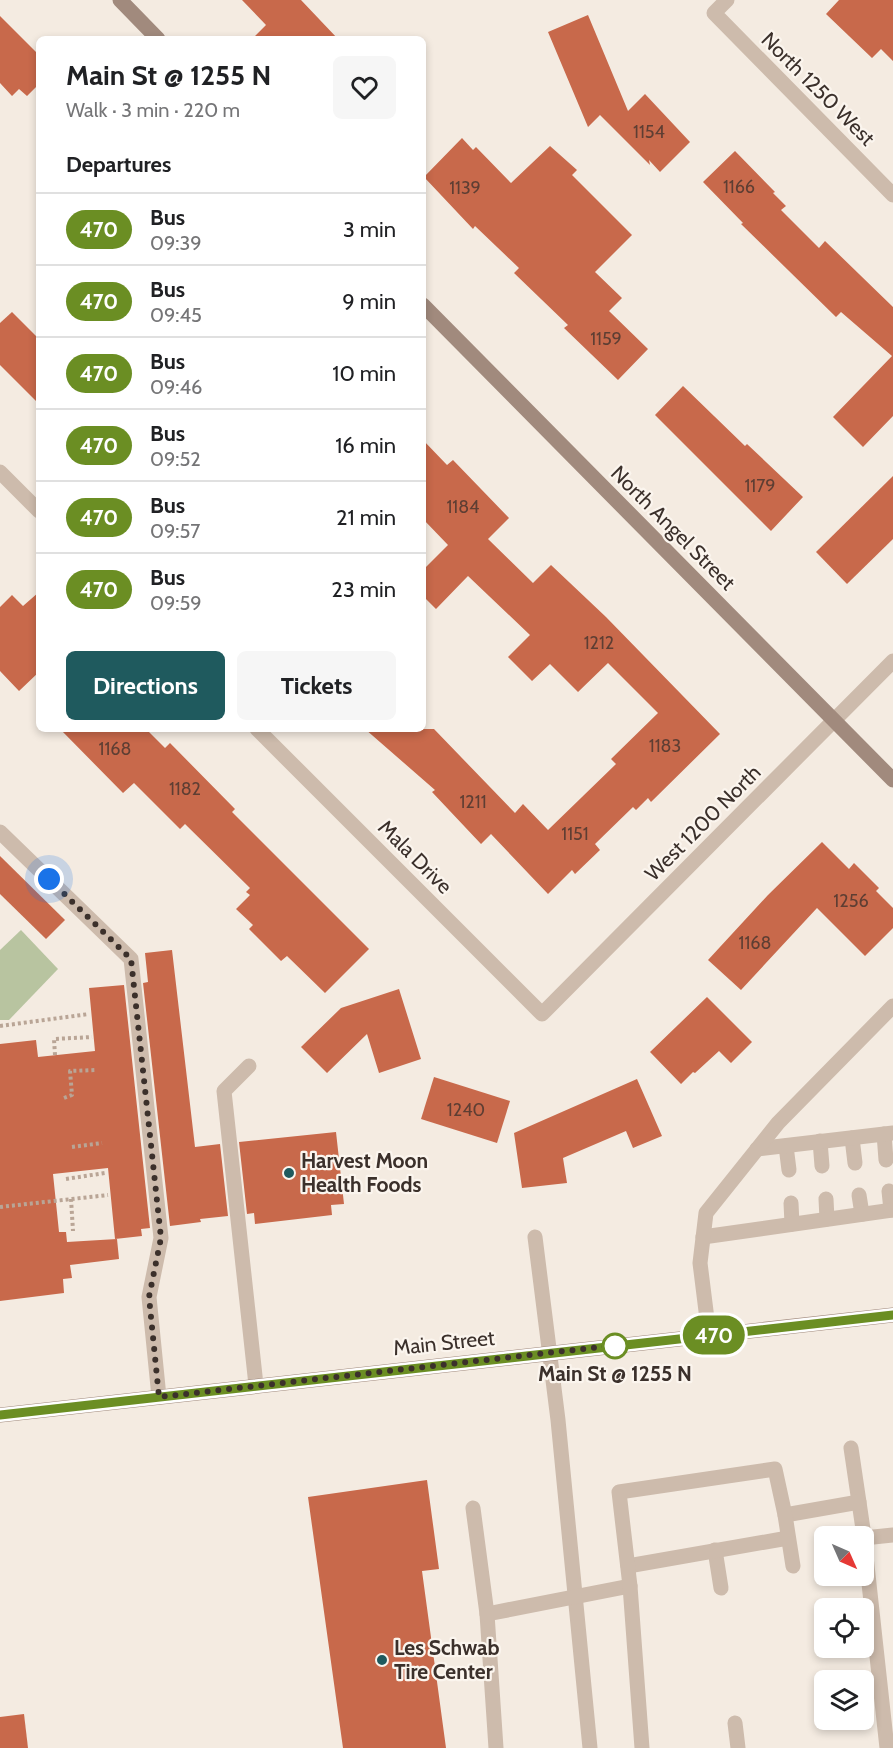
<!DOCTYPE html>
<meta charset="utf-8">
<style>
:root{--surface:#fff;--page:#f6f6f6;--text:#202124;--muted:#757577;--line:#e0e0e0;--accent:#1f5a5e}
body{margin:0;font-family:Cabin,sans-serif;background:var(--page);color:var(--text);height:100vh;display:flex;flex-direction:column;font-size:22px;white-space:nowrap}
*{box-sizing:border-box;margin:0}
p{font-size:20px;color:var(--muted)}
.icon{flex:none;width:33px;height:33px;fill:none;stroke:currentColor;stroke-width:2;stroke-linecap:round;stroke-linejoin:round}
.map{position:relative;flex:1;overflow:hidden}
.drawer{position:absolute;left:36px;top:36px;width:390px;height:696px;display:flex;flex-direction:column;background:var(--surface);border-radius:9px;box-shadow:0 3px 9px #0003}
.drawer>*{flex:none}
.badge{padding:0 12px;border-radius:20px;font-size:21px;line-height:39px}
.needle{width:39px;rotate:135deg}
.controls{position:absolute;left:814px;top:1526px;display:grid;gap:12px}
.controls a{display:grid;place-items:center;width:60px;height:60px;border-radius:9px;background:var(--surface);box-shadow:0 3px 9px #0003;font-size:30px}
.you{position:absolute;width:30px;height:30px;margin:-15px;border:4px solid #fff;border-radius:50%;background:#1a73e8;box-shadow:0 0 0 9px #1a73e833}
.map>.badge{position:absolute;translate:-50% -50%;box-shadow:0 0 0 3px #fff}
h2{padding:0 30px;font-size:22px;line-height:54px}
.round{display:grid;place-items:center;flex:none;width:63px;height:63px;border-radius:9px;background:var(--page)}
.overview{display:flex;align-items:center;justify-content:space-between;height:102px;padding:0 30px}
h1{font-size:28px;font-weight:700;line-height:45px}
.action{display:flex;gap:12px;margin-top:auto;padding:12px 30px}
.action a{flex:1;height:69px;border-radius:9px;background:var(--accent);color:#fff;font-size:24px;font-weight:700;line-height:69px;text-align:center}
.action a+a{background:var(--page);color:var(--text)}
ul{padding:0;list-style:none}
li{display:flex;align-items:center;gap:18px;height:72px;padding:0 30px;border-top:2px solid var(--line)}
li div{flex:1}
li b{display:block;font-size:22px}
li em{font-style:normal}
li .badge{min-width:66px;font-weight:700;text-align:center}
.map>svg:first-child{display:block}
</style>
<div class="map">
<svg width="893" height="1748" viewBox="0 0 893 1748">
<rect width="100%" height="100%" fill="#f4ebe1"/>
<polygon fill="#b8c4a0" points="21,930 58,969 9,1020 0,1020 0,950"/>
<g fill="#c8694b">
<polygon points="242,0 301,0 338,39 252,39 266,25"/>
<polygon points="839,0 893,0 893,61 881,49 872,58 826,14"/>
<polygon points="588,15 628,111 645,94 690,142 660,172 649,160 650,165 600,115 588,127 548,32"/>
<polygon points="0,16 39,55 39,84 27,96 19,89 12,96 0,83"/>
<polygon points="462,138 473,150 476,147 511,183 550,146 577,170 572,175 632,235 595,272 622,298 609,311 648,349 618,380 564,328 568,325 514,273 519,268 475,226 473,229 424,177"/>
<polygon points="735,151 775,192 773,193 786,206 781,210 819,248 825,241 893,307 893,416 863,447 833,417 892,356 841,312 836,317 741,224 743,223 703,182"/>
<polygon points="12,312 39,339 39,404 0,365 0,323"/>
<polygon points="683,386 745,446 747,444 803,497 771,531 655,415"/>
<polygon points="423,440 447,465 453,460 509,518 488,539 533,583 551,565 606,617 720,734 651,802 648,798 636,810 633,807 595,844 600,850 575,874 572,870 548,894 491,834 481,844 432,792 435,790 365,729 434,729 515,813 523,804 548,830 616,764 611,759 658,713 608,663 578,692 550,664 532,681 508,657 530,635 468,576 436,609 423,596 423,570 448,545 423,519"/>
<polygon points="893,476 893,539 847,584 816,552"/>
<polygon points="39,592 39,672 19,691 0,671 0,607 12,595 23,606"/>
<polygon points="60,729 146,729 165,748 170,743 235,809 232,812 369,949 325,993 287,956 281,961 249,929 253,925 236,909 250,895 246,892 250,888 185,824 180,829 134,783 123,793"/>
<polygon points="822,842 849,869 854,863 879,888 876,891 893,908 893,928 865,956 817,908 741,990 708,960 768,895"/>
<polygon points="0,856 65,920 46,939 0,894"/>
<polygon points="172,950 195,1147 220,1144 228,1216 200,1219 201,1222 170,1226 143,983 148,982 145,953"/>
<polygon points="124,985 150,1228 141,1229 142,1236 115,1239 108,1168 53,1174 59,1232 66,1232 67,1242 117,1239 119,1259 70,1265 72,1278 63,1279 64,1293 0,1301 0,1044 36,1040 38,1057 95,1051 89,988"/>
<polygon points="399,989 421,1059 379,1073 367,1034 327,1073 301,1047 341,1008"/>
<polygon points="707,997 752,1042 731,1063 719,1051 695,1073 693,1072 681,1084 650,1052"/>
<polygon points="434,1077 510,1101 497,1143 421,1119"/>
<polygon points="637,1079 662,1136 633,1148 626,1131 563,1158 567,1183 522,1188 514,1133"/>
<polygon points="336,1132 344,1204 331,1205 332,1215 255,1224 254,1213 247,1214 239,1142"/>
<polygon points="427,1480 439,1569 422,1571 446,1748 343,1748 308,1497"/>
<polygon points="24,1714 28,1748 0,1748 0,1717"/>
</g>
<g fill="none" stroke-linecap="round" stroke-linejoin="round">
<g stroke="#b9a596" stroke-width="4" stroke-dasharray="3 3" stroke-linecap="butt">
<polyline points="0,1026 89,1014"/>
<polyline points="55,1055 54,1039 92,1037"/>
<polyline points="64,1098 72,1095 70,1071 95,1070"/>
<polyline points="72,1147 102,1143"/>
<polyline points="66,1179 105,1173"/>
<polyline points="71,1199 73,1231"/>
<polyline points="0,1207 108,1195"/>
</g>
<g stroke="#cdbbac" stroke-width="15">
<polyline points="0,832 131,959 161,1238 149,1297 159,1397"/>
<polyline points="249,1066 224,1091 256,1385"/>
<polyline points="884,1134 886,1160"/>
<polyline points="852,1138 855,1163"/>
<polyline points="820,1141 822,1166"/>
<polyline points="786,1146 789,1170"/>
<polyline points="757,1149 893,1133"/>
<polyline points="889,1191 891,1210"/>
<polyline points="859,1195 862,1214"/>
<polyline points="826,1199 827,1219"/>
<polyline points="791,1203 792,1224"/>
<polyline points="535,1237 558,1420 590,1748"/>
<polyline points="703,1237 893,1210"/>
<polyline points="709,1335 700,1263 706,1213 778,1123 893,1006"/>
<polyline points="851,1448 864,1536"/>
<polyline points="473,1508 487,1614 496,1748"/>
<polyline points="785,1515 859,1502"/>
<polyline points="715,1550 721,1588"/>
<polyline points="628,1566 788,1538"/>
<polyline points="487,1614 630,1586"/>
<polyline points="735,1723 738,1748"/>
<polyline points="642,1748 630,1586 619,1492 775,1469 785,1515 793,1566"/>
<polyline points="887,1748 864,1538 893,1535"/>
</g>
<g stroke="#cdbbac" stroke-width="15">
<polyline points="727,0 714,13 893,195"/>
<polyline points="0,472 39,511"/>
<polyline points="257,729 542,1014 893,661"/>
</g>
<g stroke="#a18a7d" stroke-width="15">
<polyline points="120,0 158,39"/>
<polyline points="423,305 893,780"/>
<polyline points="0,1415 893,1315"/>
</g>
</g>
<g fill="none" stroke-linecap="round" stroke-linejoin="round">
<defs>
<polyline id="line" points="0,1415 893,1315"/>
</defs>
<use href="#line" stroke="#fff" stroke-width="14"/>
<use href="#line" stroke="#6b8e23" stroke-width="9"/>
<polyline stroke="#3b302b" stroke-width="6" stroke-dasharray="0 10.8" points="49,879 131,959 161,1238 149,1297 159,1397 618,1345 615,1346"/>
</g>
<g fill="#1f5a5e" stroke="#fbf5ee" stroke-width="2">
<circle cx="289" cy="1173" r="6"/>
<circle cx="382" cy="1660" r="6"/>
</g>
<circle fill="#fff" stroke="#6b8e23" stroke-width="3" cx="615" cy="1346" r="12"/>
<g text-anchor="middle" stroke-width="4.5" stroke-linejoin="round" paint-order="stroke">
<g font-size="18" fill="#5e3e33">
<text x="649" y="138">1154</text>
<text x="739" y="193">1166</text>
<text x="465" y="194">1139</text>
<text x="606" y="345">1159</text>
<text x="760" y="492">1179</text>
<text x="463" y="513">1184</text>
<text x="599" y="649">1212</text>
<text x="665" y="752">1183</text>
<text x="115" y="755">1168</text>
<text x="185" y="795">1182</text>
<text x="473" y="808">1211</text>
<text x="575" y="840">1151</text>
<text x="851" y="907">1256</text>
<text x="755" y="949">1168</text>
<text x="466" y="1116">1240</text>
</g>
<g font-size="21" fill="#3b302b" stroke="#fbf5ee">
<text transform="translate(818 89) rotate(45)" y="7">North 1250 West</text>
<text transform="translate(673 528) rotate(45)" y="7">North Angel Street</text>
<text transform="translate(703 823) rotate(-45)" y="7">West 1200 North</text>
<text transform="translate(415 857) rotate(45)" y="7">Mala Drive</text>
<text transform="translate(444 1343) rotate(-6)" y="7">Main Street</text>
</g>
<g font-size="21" font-weight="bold" fill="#3b302b" stroke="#fbf5ee" text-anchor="start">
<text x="301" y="1168">Harvest Moon<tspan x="301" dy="24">Health Foods</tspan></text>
<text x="394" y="1655">Les Schwab<tspan x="394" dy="24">Tire Center</tspan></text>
</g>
<g font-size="21" font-weight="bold" fill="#3b302b" stroke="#fbf5ee">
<text x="615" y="1381">Main St @ 1255 N</text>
</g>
</g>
</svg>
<div class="controls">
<a><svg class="needle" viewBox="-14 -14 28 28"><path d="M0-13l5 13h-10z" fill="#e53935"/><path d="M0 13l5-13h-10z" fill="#757577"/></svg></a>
<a><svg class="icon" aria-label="locate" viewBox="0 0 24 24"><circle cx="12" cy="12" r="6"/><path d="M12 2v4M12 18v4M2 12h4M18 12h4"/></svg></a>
<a><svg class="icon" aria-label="layers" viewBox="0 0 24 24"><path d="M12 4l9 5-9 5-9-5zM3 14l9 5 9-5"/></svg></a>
</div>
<div class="you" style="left:49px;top:879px"></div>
<b class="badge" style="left:714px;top:1335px;background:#6b8e23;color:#fff">470</b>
<section class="drawer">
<div class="overview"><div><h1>Main St @ 1255 N</h1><p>Walk · 3 min · 220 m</p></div><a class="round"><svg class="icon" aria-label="heart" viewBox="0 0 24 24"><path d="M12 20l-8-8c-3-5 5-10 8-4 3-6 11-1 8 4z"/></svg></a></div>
<h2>Departures</h2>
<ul>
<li><span class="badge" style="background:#6b8e23;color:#fff">470</span><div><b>Bus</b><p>09:39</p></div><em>3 min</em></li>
<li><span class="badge" style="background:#6b8e23;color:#fff">470</span><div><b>Bus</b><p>09:45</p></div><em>9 min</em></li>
<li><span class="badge" style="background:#6b8e23;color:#fff">470</span><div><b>Bus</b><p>09:46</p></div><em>10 min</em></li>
<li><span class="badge" style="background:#6b8e23;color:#fff">470</span><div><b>Bus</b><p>09:52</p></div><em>16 min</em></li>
<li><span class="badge" style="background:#6b8e23;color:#fff">470</span><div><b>Bus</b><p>09:57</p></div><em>21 min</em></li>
<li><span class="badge" style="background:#6b8e23;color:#fff">470</span><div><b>Bus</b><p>09:59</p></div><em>23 min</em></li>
</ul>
<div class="action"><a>Directions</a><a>Tickets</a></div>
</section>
</div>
